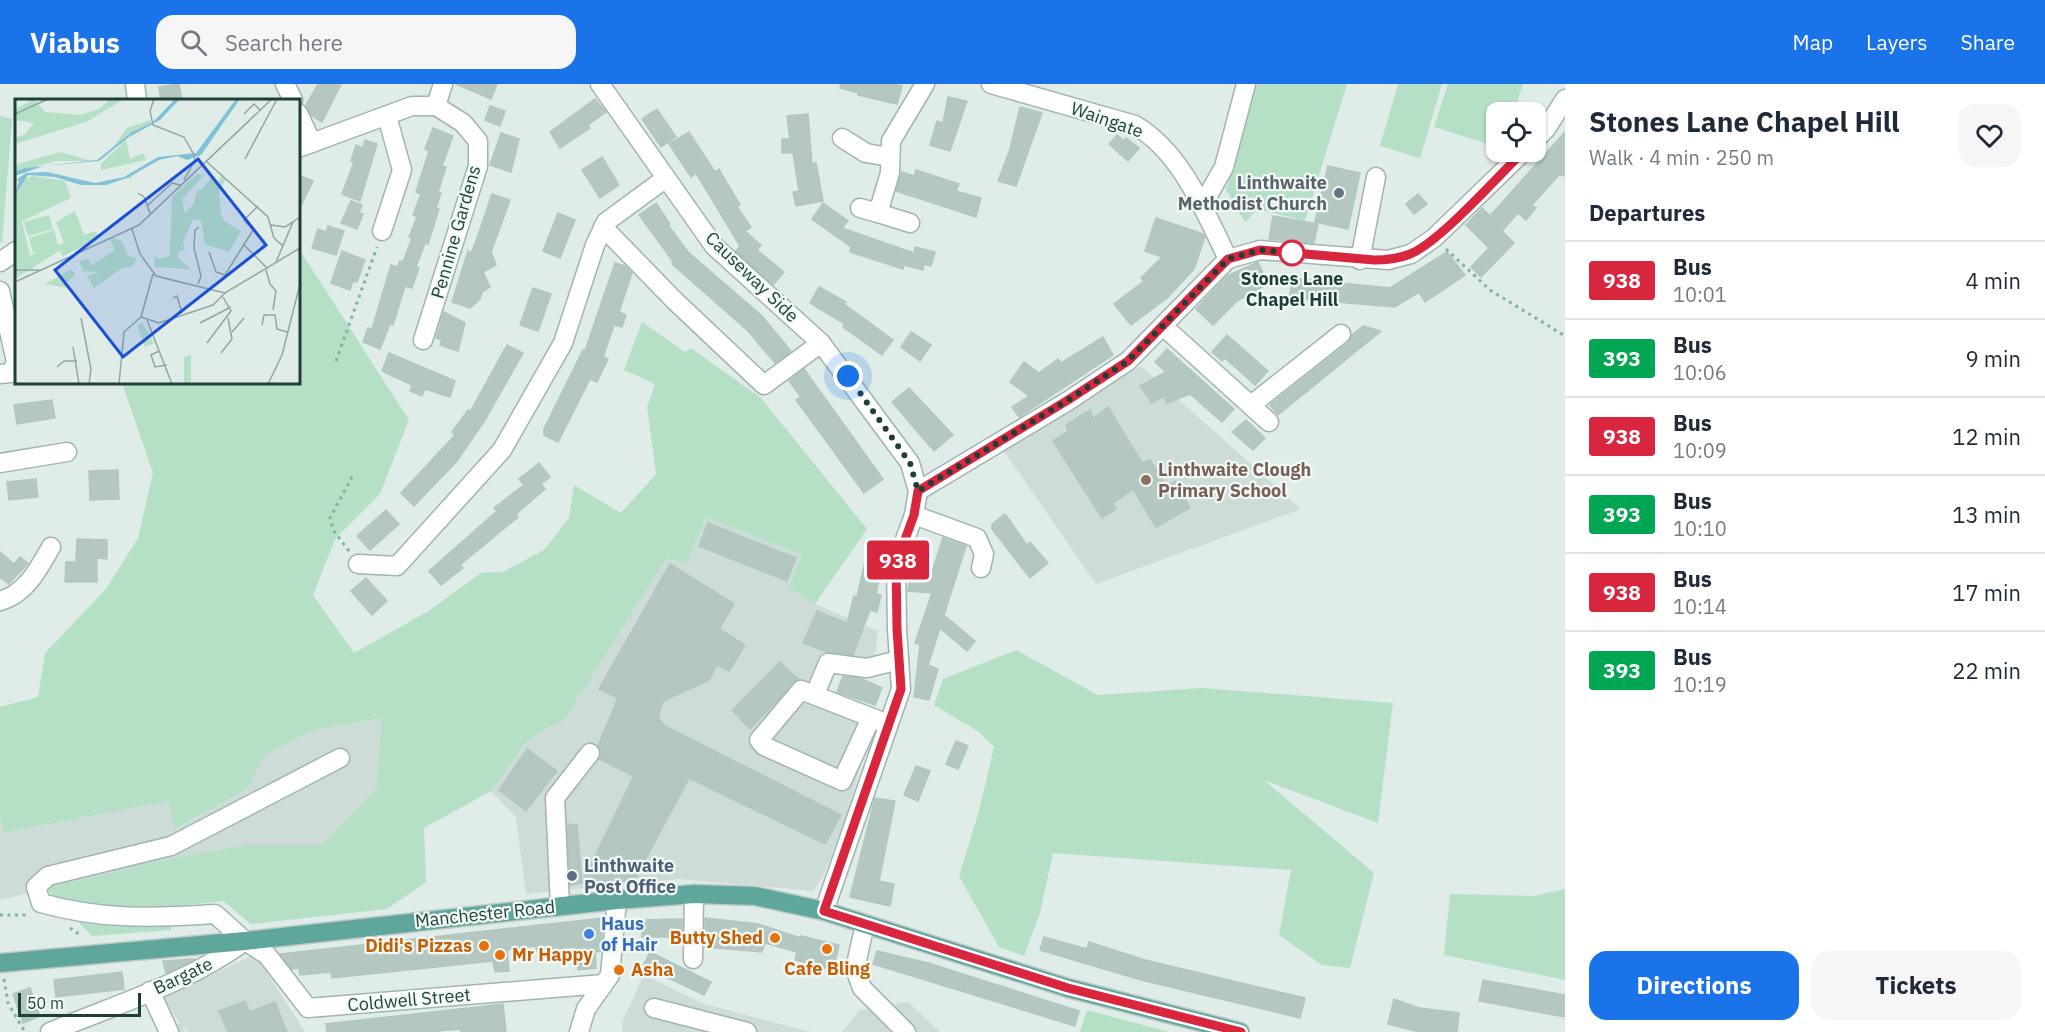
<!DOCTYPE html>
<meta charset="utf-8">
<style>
:root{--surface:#fff;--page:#f6f6f7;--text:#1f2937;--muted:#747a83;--line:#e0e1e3;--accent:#1a73e8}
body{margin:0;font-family:"IBM Plex Sans",sans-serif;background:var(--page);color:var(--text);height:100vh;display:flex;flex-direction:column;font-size:22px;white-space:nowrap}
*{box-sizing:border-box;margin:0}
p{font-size:20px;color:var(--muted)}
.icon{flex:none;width:33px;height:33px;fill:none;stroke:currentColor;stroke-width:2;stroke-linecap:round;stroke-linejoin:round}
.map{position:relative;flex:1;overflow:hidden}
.sheet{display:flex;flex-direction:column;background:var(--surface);width:480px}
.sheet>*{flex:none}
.badge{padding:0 12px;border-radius:4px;font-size:21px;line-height:39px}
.controls{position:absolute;left:1486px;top:18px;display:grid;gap:12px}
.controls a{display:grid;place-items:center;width:60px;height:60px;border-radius:12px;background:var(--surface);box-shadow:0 2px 4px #0004;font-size:30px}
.scale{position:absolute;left:18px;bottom:15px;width:123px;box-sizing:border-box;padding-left:6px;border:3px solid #1e3e39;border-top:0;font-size:16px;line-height:21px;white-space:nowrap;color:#1e3e39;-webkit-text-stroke:4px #f0f9f5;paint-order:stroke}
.you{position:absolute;width:30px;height:30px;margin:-15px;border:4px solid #fff;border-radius:50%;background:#1a73e8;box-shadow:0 0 0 9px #1a73e833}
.map>.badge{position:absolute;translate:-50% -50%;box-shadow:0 0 0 3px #fff}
h2{padding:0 24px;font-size:22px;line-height:54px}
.round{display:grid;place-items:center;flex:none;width:63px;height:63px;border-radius:18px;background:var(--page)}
.summary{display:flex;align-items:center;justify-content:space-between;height:102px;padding:0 24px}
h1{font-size:28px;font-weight:700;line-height:45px}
.button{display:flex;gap:12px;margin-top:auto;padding:12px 24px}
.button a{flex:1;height:69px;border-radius:18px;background:var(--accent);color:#fff;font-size:24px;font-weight:700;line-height:69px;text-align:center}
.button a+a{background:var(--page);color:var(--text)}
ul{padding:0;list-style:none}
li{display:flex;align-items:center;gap:18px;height:78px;padding:0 24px;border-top:2px solid var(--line)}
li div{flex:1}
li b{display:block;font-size:22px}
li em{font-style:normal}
li .badge{min-width:66px;font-weight:700;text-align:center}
header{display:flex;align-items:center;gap:36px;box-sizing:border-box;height:84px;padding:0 30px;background:var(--accent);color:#fff}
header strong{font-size:28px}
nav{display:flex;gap:33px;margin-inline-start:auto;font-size:21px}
.search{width:420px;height:54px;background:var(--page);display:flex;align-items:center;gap:15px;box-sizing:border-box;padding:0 21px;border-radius:18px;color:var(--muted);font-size:22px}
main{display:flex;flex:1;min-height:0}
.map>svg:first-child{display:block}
</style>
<header>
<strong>Viabus</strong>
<div class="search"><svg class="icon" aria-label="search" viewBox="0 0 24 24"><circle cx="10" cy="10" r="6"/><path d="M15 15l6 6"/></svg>Search here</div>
<nav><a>Map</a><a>Layers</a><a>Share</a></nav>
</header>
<main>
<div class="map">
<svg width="1565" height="948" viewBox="0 0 1565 948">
<rect width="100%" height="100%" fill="#dfece8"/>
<g fill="#cddcd7">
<polygon points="1141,282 1301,425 1096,500 1004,367"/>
<polygon points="706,433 802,471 788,504 815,520 878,547 873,590 833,583 821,607 874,634 847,730 824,790 813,807 679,795 526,810 516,733 491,707 527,657 553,640 563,638 666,475 687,479"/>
<polygon points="383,634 376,705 321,761 245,761 168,775 0,816 0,732 5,749 168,717 176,745 247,705 263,671 314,646"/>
<polygon points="255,870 305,948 188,948 182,942 185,948 158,948 180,939 161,915"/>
<polygon points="644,891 704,920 811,948 622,948 623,936"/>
<polygon points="908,918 940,948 842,948 860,926"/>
</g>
<g fill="#b5e0c6">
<polygon points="1257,0 1347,0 1305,137 1258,125 1245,138 1226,106"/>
<polygon points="1398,0 1442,0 1420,74 1380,62"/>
<polygon points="1448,0 1523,0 1514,28 1497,28 1497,63 1434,43"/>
<polygon points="0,32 12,35 2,159 0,158"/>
<polygon points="299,165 409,336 380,410 335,455 313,511 354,569 427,528 481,489 503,488 544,466 569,434 574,401 621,429 656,390 647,323 655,300 624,286 642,238 685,268 691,264 761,314 867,445 815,520 788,504 802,471 706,433 687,479 666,475 563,638 553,640 527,657 491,707 424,744 426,798 387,825 251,840 223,817 170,823 171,846 92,852 46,804 168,775 245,761 321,761 376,705 382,634 314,646 264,671 247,705 175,745 168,717 4,749 0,732 0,623 38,613 45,569 106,505 138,454 153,389 122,299 298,298"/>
<polygon points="1016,566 1098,611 1202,604 1393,619 1378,739 1264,696 1374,789 1350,884 1322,881 1279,851 1291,786 1053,769 1040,829 1024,872 999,863 959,792 979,727 994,663 979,648 934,621 943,595"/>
<polygon points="1565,805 1565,896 1444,871 1450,810 1534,812"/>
<polygon points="1087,926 1169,948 1080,948"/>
</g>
<g fill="#b4c7c1" stroke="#b1c7c0" stroke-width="1.5">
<polygon points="179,0 182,16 161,16 159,3"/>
<polygon points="318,0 341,0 322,38 312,32 306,21"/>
<polygon points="456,0 497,0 491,15"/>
<polygon points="841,0 894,0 902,2 897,20 858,11 859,9 840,4"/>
<polygon points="948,13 967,17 950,67 930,61 937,37 943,39"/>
<polygon points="595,15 606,28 588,41 590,44 560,64 550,48"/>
<polygon points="490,22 505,27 500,42 485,36"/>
<polygon points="1020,23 1042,29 1016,102 998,97 1010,65"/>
<polygon points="657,25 676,53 661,63 642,35"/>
<polygon points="808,30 812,80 816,79 823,117 796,122 793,108 799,107 793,69 782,69 782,55 790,55 787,32"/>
<polygon points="433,44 453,52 442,82 446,83 438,108 441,109 436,124 439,125 428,160 425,159 416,183 419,184 412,204 405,202 393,241 390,240 380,265 363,258 368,244 372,245 391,181 397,183 400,177 403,178 412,154 409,153 417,133 413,131 421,110 416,108 429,67 425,65"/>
<polygon points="689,48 715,88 719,85 740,121 737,123 751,143 745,147 761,161 757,166 784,188 773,201 736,167 740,162 696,89 691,93 669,60"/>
<polygon points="1565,48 1565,92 1559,91 1532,121 1536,124 1526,136 1518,129 1502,147 1514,159 1481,193 1471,183 1489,164 1466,141 1482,124 1490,132"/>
<polygon points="501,49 519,55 511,88 490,81"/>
<polygon points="1117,51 1124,57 1126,54 1139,64 1128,77 1109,60"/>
<polygon points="365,56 377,60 360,117 342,110 354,78 351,77 356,61 363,64"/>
<polygon points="602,73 619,101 600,114 582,86"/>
<polygon points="1328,82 1360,89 1348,145 1315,138"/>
<polygon points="916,86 959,100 956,107 981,114 976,133 896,107 902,88 914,92"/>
<polygon points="298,91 313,97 298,128"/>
<polygon points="492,110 510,116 491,168 496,181 483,188 490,203 482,208 480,215 470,224 452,218 468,167 471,169 475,160"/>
<polygon points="1418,110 1427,120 1414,130 1406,120"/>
<polygon points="351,117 362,121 359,129 363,130 357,145 341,139"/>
<polygon points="656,119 670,140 668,141 688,168 762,232 791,267 775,279 748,247 672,180 674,179 639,131"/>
<polygon points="823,119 848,137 842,144 914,169 915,163 935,168 931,182 924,180 923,186 904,181 903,185 850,168 851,163 812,135"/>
<polygon points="558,129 575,136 560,174 543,167"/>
<polygon points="1273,132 1318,140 1314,159 1269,155"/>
<polygon points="1156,134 1203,150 1205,153 1194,185 1167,214 1131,241 1114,220 1144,197 1141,194 1162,173 1145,167"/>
<polygon points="328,142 344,147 336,171 312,164 318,145 326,148"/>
<polygon points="342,167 365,176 357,198 353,197 350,206 331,199"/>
<polygon points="1447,168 1465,191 1425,218 1419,208 1395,223 1289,214 1293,194 1390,204"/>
<polygon points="1258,178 1268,200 1237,217 1213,241 1196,225 1227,192"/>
<polygon points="615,179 625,182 632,189 619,228 626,231 622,243 614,241 603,273 608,275 597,298 590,295 558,358 544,351 544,345 583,266 585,267"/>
<polygon points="819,203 846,218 844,220 893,256 882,271 843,243 845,240 810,219"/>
<polygon points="533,204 551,210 538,247 520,241"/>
<polygon points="444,228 465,239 458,267 440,261 442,256 436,254"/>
<polygon points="1363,242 1381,247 1278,331 1270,321 1348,259 1352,251"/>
<polygon points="911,248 931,261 920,277 901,263"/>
<polygon points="1227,251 1268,287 1255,301 1225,274 1222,277 1212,268"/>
<polygon points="1103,253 1113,271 1019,333 1012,323 1029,312 1010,298 1024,278 1039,289 1058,275 1061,279"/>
<polygon points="507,261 523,269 485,336 457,377 414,422 401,409 455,351 452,348 468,326 470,328"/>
<polygon points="1167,265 1234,325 1222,338 1190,310 1167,319 1164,312 1152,319 1140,302 1166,288 1155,278"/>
<polygon points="389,269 455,297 450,313 425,305 422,312 410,307 412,301 382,287"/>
<polygon points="804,285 883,395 864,409 796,316 801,313 789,297"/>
<polygon points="909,304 953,351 934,367 892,318"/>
<polygon points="52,316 55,334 17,340 14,321"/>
<polygon points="1108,323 1142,379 1150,376 1167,402 1176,397 1190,424 1156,443 1133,405 1113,419 1116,425 1102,434 1053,357 1068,347 1066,341 1090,326 1093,335"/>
<polygon points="1246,336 1265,354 1253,366 1232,348"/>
<polygon points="539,379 550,393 541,400 545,405 516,430 518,433 460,481 463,484 441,501 429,487 497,427 494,424 524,401 519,395"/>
<polygon points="118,386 119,415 90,416 89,387"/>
<polygon points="36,395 38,413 9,416 7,398"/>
<polygon points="386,426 399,440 370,466 357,452"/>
<polygon points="1005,430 1027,461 1030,458 1048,479 1030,494 992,445 992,440"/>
<polygon points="708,439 796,474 787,497 699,462"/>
<polygon points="943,454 966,462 944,531 975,557 967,567 940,544 928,581 938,585 929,616 914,613 920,561 915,559 932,509 908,507 910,492 930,494"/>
<polygon points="77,455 107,456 107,475 97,474 97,498 65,498 66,478 76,478"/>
<polygon points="0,468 14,480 20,473 28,479 9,500 0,493"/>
<polygon points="866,474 883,478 876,510 881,511 877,528 870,526 853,571 828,568 803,559 817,527 847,539 854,512 857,513"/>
<polygon points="670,480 734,520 719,545 745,561 729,587 717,581 709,596 663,617 658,634 665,642 841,731 825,760 689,694 634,797 582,799 634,692 599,675 601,670 598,662 618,614 599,605"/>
<polygon points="366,494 387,517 372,531 351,507"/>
<polygon points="780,578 798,595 750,645 732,626"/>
<polygon points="843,592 860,594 882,604 875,621 837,608"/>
<polygon points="956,657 968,662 958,685 946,680"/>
<polygon points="527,665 557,687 526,727 499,706"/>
<polygon points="916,682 930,687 918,717 904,711"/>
<polygon points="875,714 895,717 879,797 894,800 890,822 850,813"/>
<polygon points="567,740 577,741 582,799 570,801"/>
<polygon points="603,834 601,867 595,868 596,884 578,886 575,863 536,867 536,862 507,866 509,887 495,888 493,877 332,894 331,888 300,891 299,884 292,885 280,870"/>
<polygon points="705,834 758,840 801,854 801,852 839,861 833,886 795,876 797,868 765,859 762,868 705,863"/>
<polygon points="674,835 682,835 682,853 642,853 642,836"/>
<polygon points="1044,853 1087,865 1089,858 1145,876 1305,914 1300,934 1141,896 1040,866"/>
<polygon points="877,867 928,879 1079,927 1075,942 873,880"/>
<polygon points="650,868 711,898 704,911 643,882"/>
<polygon points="195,875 171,887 166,889 163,877"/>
<polygon points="122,888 124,905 56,913 54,896"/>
<polygon points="1483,896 1565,911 1565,933 1479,917"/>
<polygon points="30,904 40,932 23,939 13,910"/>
<polygon points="1394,915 1419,924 1459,929 1457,948 1419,948 1388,940"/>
<polygon points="245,917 250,928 275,918 287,948 228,948 219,927"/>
<polygon points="503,920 506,948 461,948 461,945 425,948 327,948 326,940"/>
</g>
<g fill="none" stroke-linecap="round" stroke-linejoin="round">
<defs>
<g id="minor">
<polyline points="135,0 137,16"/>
<polyline points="285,0 293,16"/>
<polyline points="600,0 714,162 821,259 910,379 918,407 914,431 896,480 897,545 901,605 824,827"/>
<path d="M991 0 1135 41C1182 69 1205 128 1228 175"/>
<polyline points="436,22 443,0"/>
<polyline points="298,29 312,59"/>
<polyline points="842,54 866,69 889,73"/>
<polyline points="1536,55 1546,45 1565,15"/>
<polyline points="298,64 412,22 436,22 463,39 478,57 478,82 423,256"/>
<polyline points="1202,122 1224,83 1246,0"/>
<polyline points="860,124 878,129"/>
<polyline points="910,139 878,129 890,89 891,57 925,0"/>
<polyline points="603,143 675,217 764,301 821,259"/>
<polyline points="382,147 402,86 387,32"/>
<polyline points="1228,175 1260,166 1388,176 1411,170 1434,154 1523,68"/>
<polyline points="1360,176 1376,93"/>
<polyline points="0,178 16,167"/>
<polyline points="0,207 16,278 11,289 0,290"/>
<polyline points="1163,242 1269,338"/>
<polyline points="1251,321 1341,250"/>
<polyline points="0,379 67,368"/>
<polyline points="918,407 1068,317 1128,277 1228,175"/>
<polyline points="914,431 977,454 984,470 981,484"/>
<polyline points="358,480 397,482 502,366 563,259 595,161 606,138 666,94"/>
<path d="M0 517C26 510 39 484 51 463"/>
<polyline points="815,610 828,579 867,584 899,576"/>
<polyline points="871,634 842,697 764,662 759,656 801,606 888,640"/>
<path d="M340 674 171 762 48 792 36 803 41 819C100 836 154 834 215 830L245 857 267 871 308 924 603 900"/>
<polyline points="560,822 555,714 590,669"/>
<polyline points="865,840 855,885 862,904 906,948"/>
<polyline points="693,875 694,810"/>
<polyline points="150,907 169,948"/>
<polyline points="654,924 747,948"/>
<path d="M50 948C115 921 188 899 245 857"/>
<polyline points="579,948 586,925 610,891 617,816"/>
</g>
<polyline id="major" points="0,879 245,857 617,816 694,810 755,812 824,827 1068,904 1240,948"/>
</defs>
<use href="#minor" stroke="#a1b4b0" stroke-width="21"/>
<use href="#major" stroke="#c0c9c8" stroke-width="21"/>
<g stroke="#7cb4a8" stroke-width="3" stroke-dasharray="3 4.5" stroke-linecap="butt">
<polyline points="1446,165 1490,206 1565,252"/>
<polyline points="336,277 377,163"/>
<polyline points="349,467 333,446 330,434 353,391"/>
<polyline points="0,831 28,831"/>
<polyline points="70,844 77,848 78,855"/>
<polyline points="4,895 8,919 25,948"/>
</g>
<use href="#minor" stroke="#fff" stroke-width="18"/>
<use href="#major" stroke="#5fa79c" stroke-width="18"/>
</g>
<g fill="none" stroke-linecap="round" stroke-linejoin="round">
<defs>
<path id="line" d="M1241 948 1068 904 824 827 901 605 897 545 896 480 914 431 918 407 1068 316 1128 277 1228 175 1260 166 1374 176C1387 176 1398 175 1410 170 1439 159 1498 92 1523 68"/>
</defs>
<use href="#line" stroke="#fff" stroke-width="14"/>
<use href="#line" stroke="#d7263d" stroke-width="9"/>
<polyline stroke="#1e3e39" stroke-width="6" stroke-dasharray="0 10.8" points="848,292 910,379 918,407 1068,316 1128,277 1228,175 1260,166 1300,170 1292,169"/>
</g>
<circle fill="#6b7280" stroke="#f0f9f5" stroke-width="2" cx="1339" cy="109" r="6"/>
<circle fill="#fff" stroke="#d7263d" stroke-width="3" cx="1292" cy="169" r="12"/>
<circle fill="#8d6e63" stroke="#f0f9f5" stroke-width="2" cx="1146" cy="396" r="6"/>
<circle fill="#5c6f8a" stroke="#f0f9f5" stroke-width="2" cx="572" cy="792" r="6"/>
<circle fill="#3f7fe0" stroke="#f0f9f5" stroke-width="2" cx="589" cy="850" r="6"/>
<g fill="#e8710a" stroke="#f0f9f5" stroke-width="2">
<circle cx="775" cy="854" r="6"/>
<circle cx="484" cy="862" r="6"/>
<circle cx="827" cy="865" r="6"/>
<circle cx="500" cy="871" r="6"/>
<circle cx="619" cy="886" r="6"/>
</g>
<g text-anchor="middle" stroke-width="4.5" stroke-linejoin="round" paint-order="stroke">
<g font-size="18" fill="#1e3e39" stroke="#f0f9f5">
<text transform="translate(1107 36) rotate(19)" y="6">Waingate</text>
<text transform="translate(456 148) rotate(-74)" y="6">Pennine Gardens</text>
<text transform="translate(752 193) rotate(44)" y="6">Causeway Side</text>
<text transform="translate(485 830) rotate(-6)" y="6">Manchester Road</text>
<text transform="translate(183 892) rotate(-25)" y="6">Bargate</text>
<text transform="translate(409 916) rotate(-5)" y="6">Coldwell Street</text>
</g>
<g font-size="18" font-weight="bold" fill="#5b616d" stroke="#f0f9f5" text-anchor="end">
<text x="1327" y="105">Linthwaite<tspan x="1327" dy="21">Methodist Church</tspan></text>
</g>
<g font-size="18" font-weight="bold" fill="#1e3e39" stroke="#f0f9f5">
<text x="1292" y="201">Stones Lane<tspan x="1292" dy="21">Chapel Hill</tspan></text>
</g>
<g font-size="18" font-weight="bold" fill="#785e54" stroke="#f0f9f5" text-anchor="start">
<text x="1158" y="392">Linthwaite Clough<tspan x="1158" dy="21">Primary School</tspan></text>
</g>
<g font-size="18" font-weight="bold" fill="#4e5e75" stroke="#f0f9f5" text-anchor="start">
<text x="584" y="788">Linthwaite<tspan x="584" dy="21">Post Office</tspan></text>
</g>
<g font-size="18" font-weight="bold" fill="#366cbe" stroke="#f0f9f5" text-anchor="start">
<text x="601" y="846">Haus<tspan x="601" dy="21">of Hair</tspan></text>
</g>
<g font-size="18" font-weight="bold" fill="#c56008" stroke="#f0f9f5" text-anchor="end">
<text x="763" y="860">Butty Shed</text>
<text x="472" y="868">Didi's Pizzas</text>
<text x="512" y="877" text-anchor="start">Mr Happy</text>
<text x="827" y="891" text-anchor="middle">Cafe Bling</text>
<text x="631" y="892" text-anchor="start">Asha</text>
</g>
</g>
<g transform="translate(15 15)">
<rect width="285" height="285" fill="#dfece8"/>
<path d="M19 0 30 13 65 16 84 10 95 0H109L71 23 0 45V39L10 35 19 24 0 21V10ZM135 21 136 24 117 33 96 51 112 29ZM111 41 115 60 128 54 131 61 86 71V65ZM46 53 76 62H42L0 73 2 65ZM182 75 189 76 167 100 170 115 179 104 182 91 185 92 197 78 203 83 207 77 211 80 204 93 206 115 209 122 226 132 214 153 190 145 186 122 178 120 168 143 170 151 164 152 163 158 175 170 140 168 139 157 144 160 155 157 157 98ZM18 77 50 82 56 99 7 122 15 157 22 153 18 154 14 139 39 131 43 146 49 144 41 123 60 112 69 136 81 132 85 139 48 157 44 152 0 180V97L9 80ZM34 116 38 130 13 137 9 123ZM98 139 107 142 113 157 122 159 118 167 107 169 79 189 72 177 84 173 69 172 64 162 73 160 77 166 100 151 95 140ZM57 170 60 176 50 185 53 189 30 185ZM127 223 139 244 130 248 122 227ZM176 256V285H169V258Z" fill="#b5e0c6"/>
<path d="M160 0H165L145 21 114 38 84 62 28 67 0 77V73L10 69 82 61 117 33 138 23ZM221 0H225L186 56 172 61 162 57 144 61 116 77V81L115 78 91 86H66L40 78 13 76 0 96 4 82 1 81 11 74 32 73 80 84 109 78 143 58 181 54Z" fill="#81c1d8"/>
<path fill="none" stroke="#92a6a2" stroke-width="1.5" d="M139 0 135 12 138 26 169 38 178 54 180 61 169 81M0 15 33 0M229 15 239 5 245 11M230 60 262 0M192 63 253 118 259 139 268 147M123 94 129 98 135 114M132 107 157 84 165 86M256 126 270 128 278 123M117 130 125 155 141 177 210 194 285 149M229 146 253 170M194 153 201 173 210 176 238 131 229 121 243 107M261 163 278 123 285 118M0 171H24M251 171 255 185 261 192 258 211M0 183 124 126 257 0M183 185 186 177 179 149 180 131 184 128M158 199 162 197 167 214M126 218 144 224 198 206 210 194M126 218 138 175M66 219 76 270 74 285M132 221 157 285M185 224 216 208M247 226 249 216H260L262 230 272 233M217 233 229 219M192 244 216 212 208 198M58 248 64 285M144 252 136 256 140 268 152 266M206 254 217 240 213 219M42 268 49 262H62M104 285 109 233 126 218M253 285 267 256 285 185"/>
<path fill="#1d4ed8" fill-opacity="0.15" stroke="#1d4ed8" stroke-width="3" d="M183 60 251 146 108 258 40 171Z"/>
<rect width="285" height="285" fill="none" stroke="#1e3e39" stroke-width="3"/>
</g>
</svg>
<div class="controls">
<a><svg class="icon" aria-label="locate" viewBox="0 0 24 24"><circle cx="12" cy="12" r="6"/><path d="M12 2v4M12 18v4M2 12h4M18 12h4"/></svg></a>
</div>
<div class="scale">50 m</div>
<div class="you" style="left:848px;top:292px"></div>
<b class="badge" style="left:898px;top:476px;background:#d7263d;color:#fff">938</b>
</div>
<section class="sheet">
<div class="summary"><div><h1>Stones Lane Chapel Hill</h1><p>Walk · 4 min · 250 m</p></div><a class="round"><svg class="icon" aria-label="heart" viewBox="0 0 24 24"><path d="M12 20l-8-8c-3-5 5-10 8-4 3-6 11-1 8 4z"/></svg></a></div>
<h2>Departures</h2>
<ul>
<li><span class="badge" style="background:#d7263d;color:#fff">938</span><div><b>Bus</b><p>10:01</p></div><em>4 min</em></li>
<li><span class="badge" style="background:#00a651;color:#fff">393</span><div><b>Bus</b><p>10:06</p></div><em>9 min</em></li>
<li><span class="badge" style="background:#d7263d;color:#fff">938</span><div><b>Bus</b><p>10:09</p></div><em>12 min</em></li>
<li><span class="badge" style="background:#00a651;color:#fff">393</span><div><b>Bus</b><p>10:10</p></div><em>13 min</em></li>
<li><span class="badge" style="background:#d7263d;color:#fff">938</span><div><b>Bus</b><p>10:14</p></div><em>17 min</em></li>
<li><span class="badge" style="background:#00a651;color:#fff">393</span><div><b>Bus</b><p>10:19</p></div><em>22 min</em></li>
</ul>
<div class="button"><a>Directions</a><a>Tickets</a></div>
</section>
</main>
